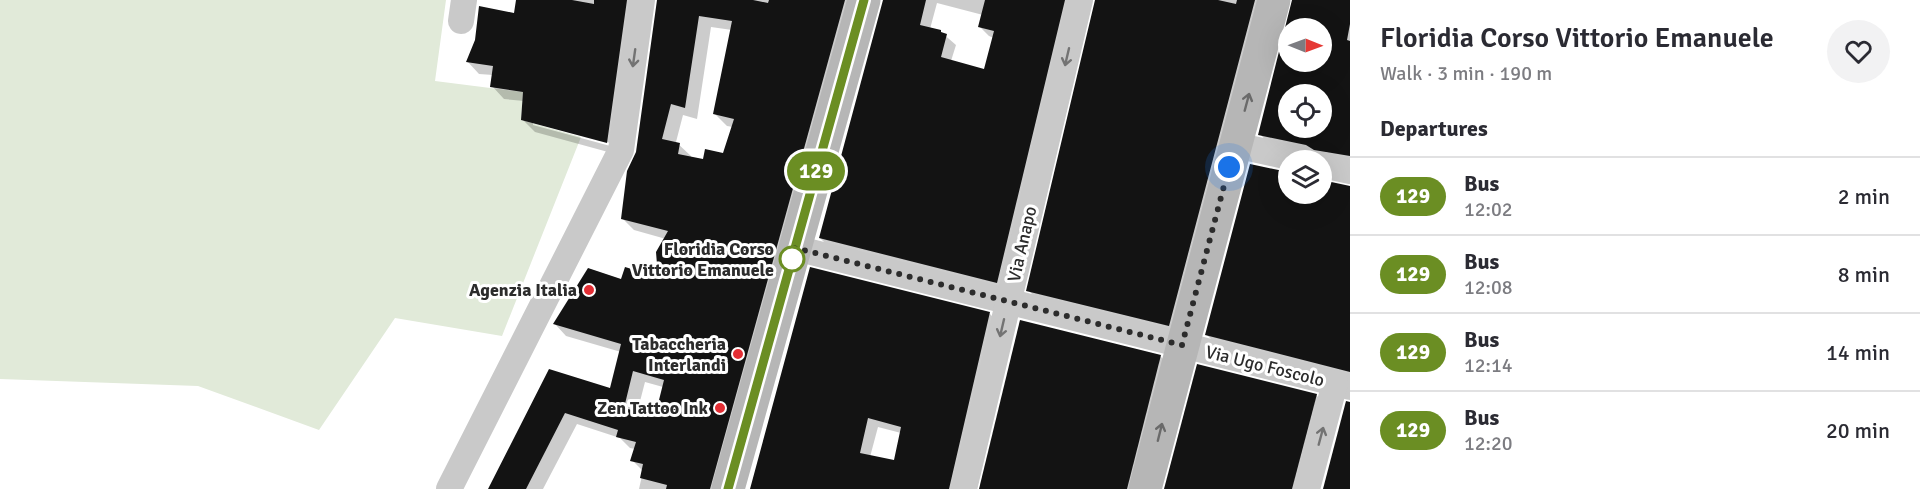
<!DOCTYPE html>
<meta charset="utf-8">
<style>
:root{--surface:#fff;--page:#f2f2f3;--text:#2b2b33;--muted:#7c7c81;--line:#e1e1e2}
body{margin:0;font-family:Signika,sans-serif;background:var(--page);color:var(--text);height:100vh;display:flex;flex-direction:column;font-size:22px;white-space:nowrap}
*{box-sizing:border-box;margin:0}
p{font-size:20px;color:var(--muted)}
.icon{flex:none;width:33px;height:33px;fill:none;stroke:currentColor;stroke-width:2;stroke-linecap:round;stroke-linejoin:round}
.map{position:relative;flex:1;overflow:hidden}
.side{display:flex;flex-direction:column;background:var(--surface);width:570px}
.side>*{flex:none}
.badge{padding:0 12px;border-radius:20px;font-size:21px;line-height:39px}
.needle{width:39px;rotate:91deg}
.buttons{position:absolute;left:1278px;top:18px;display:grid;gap:12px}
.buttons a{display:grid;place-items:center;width:54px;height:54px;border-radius:50%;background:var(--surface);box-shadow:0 6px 24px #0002;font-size:30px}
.you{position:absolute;width:30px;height:30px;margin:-15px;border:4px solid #fff;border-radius:50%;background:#1a73e8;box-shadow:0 0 0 9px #1a73e833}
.map>.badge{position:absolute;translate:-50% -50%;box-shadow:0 0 0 3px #fff}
h2{padding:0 30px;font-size:22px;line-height:54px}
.round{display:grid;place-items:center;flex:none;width:63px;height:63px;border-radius:32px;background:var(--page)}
.headline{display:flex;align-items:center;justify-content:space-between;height:102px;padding:0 30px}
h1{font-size:28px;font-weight:600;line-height:45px}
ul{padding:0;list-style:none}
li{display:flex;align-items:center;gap:18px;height:78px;padding:0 30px;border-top:2px solid var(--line)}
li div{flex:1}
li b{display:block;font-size:22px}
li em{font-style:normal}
li .badge{min-width:66px;font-weight:700;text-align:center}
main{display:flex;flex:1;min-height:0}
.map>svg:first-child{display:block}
</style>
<main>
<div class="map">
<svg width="1350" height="489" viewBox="0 0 1350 489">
<rect width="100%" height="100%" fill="#fff"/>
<polygon fill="#e1ead9" points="0,0 446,0 435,81 523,92 521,120 581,137 502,336 395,318 319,430 198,386 0,379"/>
<g fill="#0003" fill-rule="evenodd">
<path d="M518 0H645L619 155 535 132 522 119 524 101 504 99 492 86 493 75 479 74 467 61 516 15ZM533 122 614 144V147L533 125Z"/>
<path d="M658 0H860L725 489H639L643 471 632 460 635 449 630 448 620 438 577 424 543 489H491L550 371 611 390 621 352 566 336 555 324 660 279 666 239 634 230 622 218 637 153ZM711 27 732 30 715 114 727 126 733 127 724 155 704 161 691 158V156L676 142 683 115 697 119ZM645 382 663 387 656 418 637 413Z"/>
<path d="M884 0H1078L1007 292 830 248 820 238ZM937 3 983 15 980 27 989 36 994 38 985 71 951 61 956 45 941 32 930 29Z"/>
<polygon points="1096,0 1268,0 1178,335 1038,300 1028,290"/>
<path d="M1293 0H1350V163L1269 144 1260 134ZM1288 28H1322V62H1288ZM1288 94H1322V128H1288Z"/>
<polygon points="1251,165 1288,174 1288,194 1322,194 1322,182 1350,187 1350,378 1216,344 1207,335"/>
<path d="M811 269 990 314 999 324 960 489H751ZM878 427 901 433 895 462 870 457Z"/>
<polygon points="1160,356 1170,366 1137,489 981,489"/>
<polygon points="1316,395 1326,405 1303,489 1166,489"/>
</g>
<g fill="#131313" fill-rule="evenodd">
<polygon points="516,0 572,0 594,4 594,0 627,0 607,143 521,120 523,92 490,87 493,66 466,62 475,40 479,6 514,13"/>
<path d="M657 0H753L768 3 769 0H845L710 489H666L667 485 640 478 643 464 630 461 636 442 616 437 618 430 565 413 526 489H488L549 369 610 388 621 344 553 324 588 268 621 279 625 267 658 277 656 252 668 231 621 219 627 171 636 152ZM699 16 732 21 713 114 734 119 723 153 705 149 703 159 678 154 680 143 662 139 671 104 685 108ZM633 371 664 380 655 416 624 408Z"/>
<polygon points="883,0 926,0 920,25 941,30 941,32 947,34 941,57 984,69 994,31 978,27 985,0 1065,0 997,283 819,238"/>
<polygon points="1095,0 1218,0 1236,4 1237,0 1255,0 1169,326 1026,291"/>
<path d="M1292 0H1350V24L1347 40 1350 41V156L1314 150 1306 145 1258 135ZM1288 28H1322V62H1288ZM1288 94H1322V128H1288Z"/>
<polygon points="1250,164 1288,172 1288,194 1322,194 1322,180 1350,186 1350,372 1205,335"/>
<path d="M810 267 990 312 949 489H750ZM868 418 901 427 894 460 860 453Z"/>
<polygon points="1020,320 1161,355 1127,489 979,489"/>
<polygon points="1197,364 1317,394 1292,489 1164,489"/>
<polygon points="1346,401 1350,402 1350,489 1323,489"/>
</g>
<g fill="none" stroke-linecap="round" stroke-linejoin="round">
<g stroke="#c9c9c9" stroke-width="26">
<polyline points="461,21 464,0"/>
<polyline points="1235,145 1303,160"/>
<polyline points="1322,165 1350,171"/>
<polyline points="795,248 1350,387"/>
<polyline points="449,489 621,150 642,0"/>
<polyline points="964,489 1080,0"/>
<polyline points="1307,489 1335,383"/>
</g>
<g stroke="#b6b6b6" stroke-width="33">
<polyline points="728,489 864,0"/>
<polyline points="1145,489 1274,0"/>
</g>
</g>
<defs><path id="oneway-shaft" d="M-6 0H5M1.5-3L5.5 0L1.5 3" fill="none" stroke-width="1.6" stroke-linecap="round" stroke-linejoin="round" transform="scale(1.5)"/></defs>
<g stroke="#737373">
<use href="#oneway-shaft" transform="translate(1067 57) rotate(103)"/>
<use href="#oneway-shaft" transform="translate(634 58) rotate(98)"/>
<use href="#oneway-shaft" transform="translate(1002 328) rotate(103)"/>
<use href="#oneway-shaft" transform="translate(1321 436) rotate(-75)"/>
</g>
<g stroke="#6a6a6a">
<use href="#oneway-shaft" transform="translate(1247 102) rotate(-75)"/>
<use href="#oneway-shaft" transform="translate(1160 432) rotate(-76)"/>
</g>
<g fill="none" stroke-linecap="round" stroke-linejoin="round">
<defs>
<polyline id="line" points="728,489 864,0"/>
</defs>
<use href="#line" stroke="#fff" stroke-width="14"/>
<use href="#line" stroke="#6b8e23" stroke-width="9"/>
<polyline stroke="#2c2c2c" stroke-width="6" stroke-dasharray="0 10.8" points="792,259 795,248 1182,345 1229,167"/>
</g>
<circle fill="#fff" stroke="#6b8e23" stroke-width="3" cx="792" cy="259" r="12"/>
<g fill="#e32e34" stroke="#fff" stroke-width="2">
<circle cx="589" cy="290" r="6"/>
<circle cx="738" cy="354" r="6"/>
<circle cx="720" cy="408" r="6"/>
</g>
<g text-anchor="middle" stroke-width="6" stroke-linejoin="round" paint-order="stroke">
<g font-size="18" fill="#2c2c2c" stroke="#fff">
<text transform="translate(1022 244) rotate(-77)" y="6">Via Anapo</text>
<text transform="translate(1265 366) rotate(14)" y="6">Via Ugo Foscolo</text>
</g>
<g font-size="18" font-weight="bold" fill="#2c2c2c" stroke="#fff" text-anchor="end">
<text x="774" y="255">Floridia Corso<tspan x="774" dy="21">Vittorio Emanuele</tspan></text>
</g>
<g font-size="18" font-weight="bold" fill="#2c2c2c" stroke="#fff" text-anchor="end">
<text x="577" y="296">Agenzia Italia</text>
<text x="726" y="350">Tabaccheria<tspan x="726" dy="21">Interlandi</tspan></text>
<text x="708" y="414">Zen Tattoo Ink</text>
</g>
</g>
</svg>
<div class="buttons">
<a><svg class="needle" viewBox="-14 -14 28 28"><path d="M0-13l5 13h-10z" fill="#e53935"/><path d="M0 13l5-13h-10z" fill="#7c7c81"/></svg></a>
<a><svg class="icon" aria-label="locate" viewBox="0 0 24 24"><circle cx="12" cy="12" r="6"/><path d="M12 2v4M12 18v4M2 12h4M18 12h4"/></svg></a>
<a><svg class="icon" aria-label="layers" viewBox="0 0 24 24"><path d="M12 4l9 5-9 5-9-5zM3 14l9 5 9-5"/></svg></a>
</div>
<div class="you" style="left:1229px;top:167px"></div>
<b class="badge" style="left:816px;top:171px;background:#6b8e23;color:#fff">129</b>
</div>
<section class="side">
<div class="headline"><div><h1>Floridia Corso Vittorio Emanuele</h1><p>Walk · 3 min · 190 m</p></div><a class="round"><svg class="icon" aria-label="heart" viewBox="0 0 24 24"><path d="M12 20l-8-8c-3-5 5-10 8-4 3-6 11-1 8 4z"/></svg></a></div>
<h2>Departures</h2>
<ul>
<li><span class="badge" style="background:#6b8e23;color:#fff">129</span><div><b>Bus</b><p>12:02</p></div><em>2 min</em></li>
<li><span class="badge" style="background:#6b8e23;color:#fff">129</span><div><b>Bus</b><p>12:08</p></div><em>8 min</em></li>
<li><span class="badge" style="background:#6b8e23;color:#fff">129</span><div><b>Bus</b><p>12:14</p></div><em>14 min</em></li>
<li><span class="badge" style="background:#6b8e23;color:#fff">129</span><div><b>Bus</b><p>12:20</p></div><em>20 min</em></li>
</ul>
</section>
</main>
